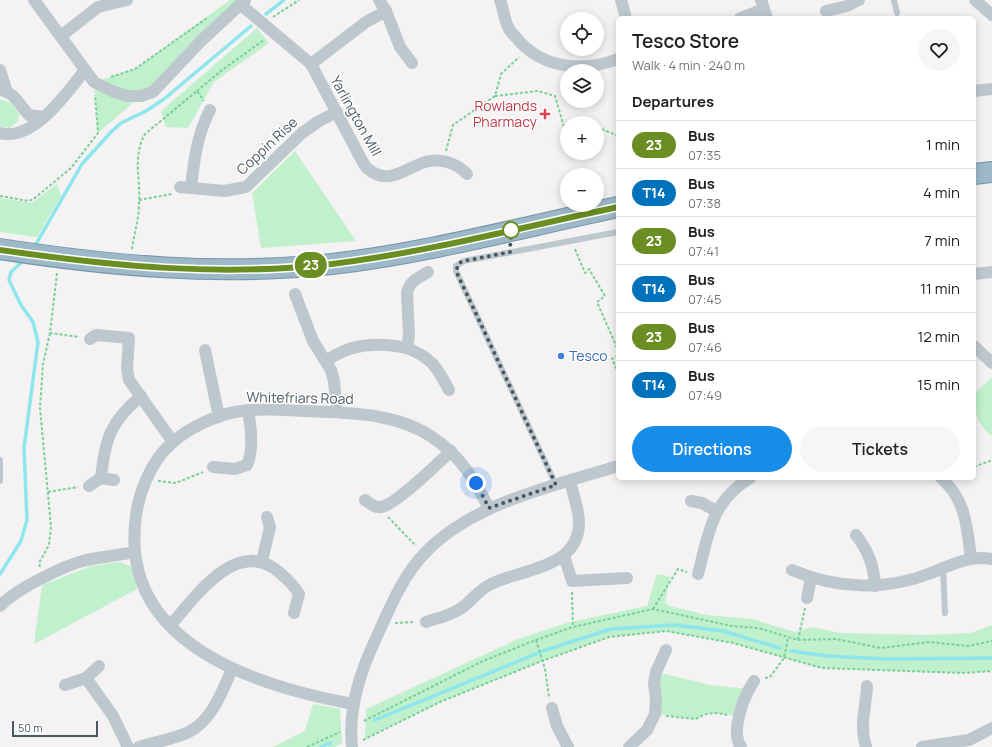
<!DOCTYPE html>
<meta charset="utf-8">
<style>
:root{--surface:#fff;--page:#f6f6f6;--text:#202124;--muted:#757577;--line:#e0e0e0;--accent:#188de7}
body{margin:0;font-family:Manrope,sans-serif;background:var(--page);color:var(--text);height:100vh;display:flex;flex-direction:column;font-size:15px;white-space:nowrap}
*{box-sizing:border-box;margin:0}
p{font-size:13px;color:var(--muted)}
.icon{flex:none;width:22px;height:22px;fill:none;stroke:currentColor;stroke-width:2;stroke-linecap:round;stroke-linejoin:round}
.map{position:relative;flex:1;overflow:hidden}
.drawer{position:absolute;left:616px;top:16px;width:360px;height:464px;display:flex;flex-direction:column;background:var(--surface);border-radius:6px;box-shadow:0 2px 10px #0003}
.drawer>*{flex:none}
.badge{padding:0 8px;border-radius:13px;font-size:14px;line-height:26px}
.controls{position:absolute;left:560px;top:12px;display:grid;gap:8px}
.controls a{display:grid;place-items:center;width:44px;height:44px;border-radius:50%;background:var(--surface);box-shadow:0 2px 10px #0003;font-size:20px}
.scale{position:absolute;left:12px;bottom:10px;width:86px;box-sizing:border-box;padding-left:4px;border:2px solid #49585f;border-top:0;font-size:11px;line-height:14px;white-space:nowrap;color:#49585f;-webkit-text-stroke:3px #fff;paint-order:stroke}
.you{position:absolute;width:20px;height:20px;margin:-10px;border:3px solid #fff;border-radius:50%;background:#1a73e8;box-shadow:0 0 0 6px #1a73e833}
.map>.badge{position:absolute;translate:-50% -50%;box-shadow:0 0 0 2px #fff}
h2{padding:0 16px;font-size:15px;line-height:36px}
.round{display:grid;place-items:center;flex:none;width:42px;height:42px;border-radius:21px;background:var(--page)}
.headline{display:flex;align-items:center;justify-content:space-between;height:68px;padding:0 16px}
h1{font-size:19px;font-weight:600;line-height:30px}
.primary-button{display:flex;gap:8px;margin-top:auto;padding:8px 16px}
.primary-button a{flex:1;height:46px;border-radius:24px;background:var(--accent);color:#fff;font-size:16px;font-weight:600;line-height:46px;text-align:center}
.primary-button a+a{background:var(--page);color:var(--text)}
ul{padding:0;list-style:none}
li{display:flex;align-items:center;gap:12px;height:48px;padding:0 16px;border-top:1px solid var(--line)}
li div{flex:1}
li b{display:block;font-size:15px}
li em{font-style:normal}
li .badge{min-width:44px;font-weight:700;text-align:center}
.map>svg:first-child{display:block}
</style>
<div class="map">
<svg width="992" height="747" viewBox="0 0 992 747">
<rect width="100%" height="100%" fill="#f4f2f2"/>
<g fill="#c1f0cd">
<polygon points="230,0 245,0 141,96 98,133 94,82 135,69"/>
<polygon points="257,28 269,43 214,82 188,128 166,127 161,111"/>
<polygon points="0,99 11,103 19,114 18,121 10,128 0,127"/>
<polygon points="295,151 356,241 261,248 252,193"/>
<polygon points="57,184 61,196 37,237 0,232 0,198 32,203"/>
<path d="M991 378 992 379V436C977 424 974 413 974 394Z"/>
<polygon points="119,562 130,566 135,576 137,589 34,644 42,585 91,566"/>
<polygon points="657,574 670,577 665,603 670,606 707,615 752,619 795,632 813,627 840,633 926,635 971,633 992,625 992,671 963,673 822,668 733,643 666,631 609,637 542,661 440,702 365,739 366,709 518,639 570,622 647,606"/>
<path d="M656 672 710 685 749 689 738 717C723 714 710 709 696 719L655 714Z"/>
<polygon points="313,704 340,709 342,743 335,747 273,747 305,731"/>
</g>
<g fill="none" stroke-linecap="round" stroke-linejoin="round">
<g stroke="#8ee6ed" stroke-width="3.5">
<polyline points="266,14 284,0"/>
<polyline points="36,244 82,164 112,131 121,123 146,111 164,99 251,26"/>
<polyline points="0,574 21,541 27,520 24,448 38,342 33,322 21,305 9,280 11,272 24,260"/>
<polyline points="791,651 827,656 885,659 992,658"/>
<polyline points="375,720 543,651 611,629 674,625 723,631 780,648"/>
<polyline points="321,747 330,743"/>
</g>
<defs>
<g id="trunk">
<polyline points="974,174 992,172"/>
<path d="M0 249C111 266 219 276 332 264 428 253 523 227 618 207"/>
</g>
</defs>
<use href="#trunk" stroke="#7496ac" stroke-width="22"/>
<g stroke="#78cf99" stroke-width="2" stroke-dasharray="3 2" stroke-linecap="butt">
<polyline points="273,17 299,0"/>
<polyline points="111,77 135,69 207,18"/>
<polyline points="197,91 222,70 264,40"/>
<polyline points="495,96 538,91 555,96 564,127 567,127"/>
<polyline points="597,127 618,136"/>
<polyline points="446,151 453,125 495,96 501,74 519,57"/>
<polyline points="0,196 29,201 35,198 71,168 98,133 95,95"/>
<polyline points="139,200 172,194"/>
<path d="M132 249C134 234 139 219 139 204 141 179 132 157 145 134L197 91 204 101"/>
<polyline points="575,249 585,273 589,269 605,296 597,302 618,350"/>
<polyline points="57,273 50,333 79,337"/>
<polyline points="618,355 612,359 618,372"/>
<polyline points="974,467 992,460"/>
<polyline points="158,481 176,483 203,472"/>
<polyline points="48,492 78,487"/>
<polyline points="388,517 416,546"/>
<polyline points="40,567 39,563 49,545 51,527 40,408 43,364 50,333"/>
<polyline points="572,592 573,627"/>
<polyline points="653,609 678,569 687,572"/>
<polyline points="395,623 415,622"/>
<polyline points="536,640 545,669 549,697"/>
<polyline points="798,640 805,608"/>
<polyline points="765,678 770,677 784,658 788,638"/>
<path d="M666 716 696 719C707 712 715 712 727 715"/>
<polyline points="364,721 483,661 536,640 573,627 653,609 732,626 758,628 798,640 836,639 881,648 929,642 968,646 992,641"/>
<polyline points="363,740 440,702 542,661 609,637 666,631 733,643 822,668 963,673 992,671"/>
<polyline points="307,747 340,732"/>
</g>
<g stroke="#bdc8ce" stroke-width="6">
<polyline points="894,0 897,13"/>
<polyline points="0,460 0,481"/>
<polyline points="556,485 456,271 456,266 464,261 618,232"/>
<polyline points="943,568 945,613"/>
</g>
<g stroke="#bdc8ce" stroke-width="12">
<polyline points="34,0 94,82 114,92 128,96 141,96 153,92 201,41 245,0"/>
<polyline points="379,0 386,11 400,47 412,63"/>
<path d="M500 0C504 10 504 20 509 29 511 33 516 37 519 41 545 69 583 72 618 59"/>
<polyline points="621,0 626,18"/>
<polyline points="761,0 767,18"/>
<polyline points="975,0 992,15"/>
<path d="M240 4 311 64 359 155C361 159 364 165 367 168 387 186 404 170 422 163 437 157 456 162 467 174"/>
<polyline points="826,11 847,6 859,0"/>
<polyline points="740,18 764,9"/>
<polyline points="61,36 98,7 127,0"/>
<polyline points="311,64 366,22 386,11"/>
<polyline points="0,70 7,92"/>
<path d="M0 90C15 92 19 105 29 115L44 117"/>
<polyline points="974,91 992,89"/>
<path d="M0 133C33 142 67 93 85 70"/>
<polyline points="180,187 224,191 246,187 302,133 319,121 337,112"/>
<path d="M191 188C194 160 197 135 210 110"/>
<polyline points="974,274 992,272"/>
<polyline points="295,294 313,341 331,370 334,381 337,412"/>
<polyline points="90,339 96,335 129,338 127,368 129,380 173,442"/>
<polyline points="974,346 992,363"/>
<path d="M407 348C432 358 437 367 449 390"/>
<polyline points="205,350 219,417"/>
<path d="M326 361C351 343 378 342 407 348L409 335 407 292C410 281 418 278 428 272"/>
<path d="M213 467 235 469 247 465C254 449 251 428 248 410"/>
<path d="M941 478C966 499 967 528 971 558"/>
<path d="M114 480 101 478C105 439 110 422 141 396"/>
<polyline points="89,486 101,478"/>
<path d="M365 500C370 503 374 508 381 507 396 505 438 463 451 451"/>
<polyline points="691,501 702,503 716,511"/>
<path d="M856 535C868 551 874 565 875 586"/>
<polyline points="564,556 572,581 627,578"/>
<polyline points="262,561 270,527 267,517"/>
<path d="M792 570C836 589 886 591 931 573 952 565 969 555 992 559"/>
<path d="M698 574C709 533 711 502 750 478"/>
<polyline points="807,598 811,578"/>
<path d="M0 606C16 589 63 566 86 560 102 557 119 555 135 552"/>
<path d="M426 622C438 618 453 615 463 607 472 600 480 589 491 584 522 569 579 568 579 523 579 509 573 494 570 481"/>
<path d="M170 626C195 597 237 536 279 572 287 579 294 585 299 594L294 613"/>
<polyline points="99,666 86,678 113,716 128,747"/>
<polyline points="65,685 86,678"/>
<path d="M353 704C260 687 124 646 135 525 137 496 150 461 173 442 189 428 214 416 235 412 258 408 281 410 304 411 347 413 395 412 432 437 461 456 473 478 489 508"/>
<polyline points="552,708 557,726 568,747"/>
<path d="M139 747C155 742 174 739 189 732 212 720 222 692 232 669"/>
<path d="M352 747C348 707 361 669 378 634 390 607 404 574 425 553 472 503 554 486 618 466"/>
<polyline points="629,747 647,730 655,714 656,700 654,683 656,672 666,650"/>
<path d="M741 747C730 731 744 696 754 681"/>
<path d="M866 747C859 726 866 708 867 686"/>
<polyline points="922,747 969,740 992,728"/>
</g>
<use href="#trunk" stroke="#9db8c8" stroke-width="20"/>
</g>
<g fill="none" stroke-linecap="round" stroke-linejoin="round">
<defs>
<path id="line" d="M0 250C112 266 219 277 332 264 428 252 523 227 618 207"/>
</defs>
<use href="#line" stroke="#fff" stroke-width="9"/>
<use href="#line" stroke="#6b8e23" stroke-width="6"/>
<polyline stroke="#49585f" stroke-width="4" stroke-dasharray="0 7.2" points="476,483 489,508 556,485 456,271 459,263 464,261 510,252 511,230"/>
</g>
<path fill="#e0444e" stroke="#fff" stroke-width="1.5" d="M543 108h4v4h4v4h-4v4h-4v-4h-4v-4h4z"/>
<circle fill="#fff" stroke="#6b8e23" stroke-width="2" cx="511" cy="230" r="8"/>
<circle fill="#3f7fe0" stroke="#fff" stroke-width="1.5" cx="561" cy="356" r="4"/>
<g text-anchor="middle" stroke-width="3" stroke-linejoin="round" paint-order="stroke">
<g font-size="14" fill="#be3a42" stroke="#fff" text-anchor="end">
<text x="537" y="111">Rowlands<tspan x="537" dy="16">Pharmacy</tspan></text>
</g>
<g font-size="14" fill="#49585f" stroke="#fff">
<text transform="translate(356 116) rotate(61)" y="5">Yarlington Mill</text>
<text transform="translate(267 146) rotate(-43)" y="5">Coppin Rise</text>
<text transform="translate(300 398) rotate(1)" y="5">Whitefriars Road</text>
</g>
<g font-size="14" fill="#366cbe" stroke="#fff" text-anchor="start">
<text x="569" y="361">Tesco</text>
</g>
</g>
</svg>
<div class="controls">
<a><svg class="icon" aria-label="locate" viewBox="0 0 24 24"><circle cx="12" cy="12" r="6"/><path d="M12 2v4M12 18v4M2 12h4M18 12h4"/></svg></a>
<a><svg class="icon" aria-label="layers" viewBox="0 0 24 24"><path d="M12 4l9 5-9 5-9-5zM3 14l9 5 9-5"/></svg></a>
<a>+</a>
<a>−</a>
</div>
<div class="scale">50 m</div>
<div class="you" style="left:476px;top:483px"></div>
<b class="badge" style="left:311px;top:265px;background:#6b8e23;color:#fff">23</b>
<section class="drawer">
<div class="headline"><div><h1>Tesco Store</h1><p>Walk · 4 min · 240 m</p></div><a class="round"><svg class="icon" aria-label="heart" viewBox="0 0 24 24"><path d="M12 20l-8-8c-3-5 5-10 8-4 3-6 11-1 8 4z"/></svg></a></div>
<h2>Departures</h2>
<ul>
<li><span class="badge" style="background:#6b8e23;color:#fff">23</span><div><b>Bus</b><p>07:35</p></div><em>1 min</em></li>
<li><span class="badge" style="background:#0072bc;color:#fff">T14</span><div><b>Bus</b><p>07:38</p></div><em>4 min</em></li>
<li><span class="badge" style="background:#6b8e23;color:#fff">23</span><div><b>Bus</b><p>07:41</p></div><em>7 min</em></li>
<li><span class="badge" style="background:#0072bc;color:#fff">T14</span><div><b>Bus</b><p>07:45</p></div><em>11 min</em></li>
<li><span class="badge" style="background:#6b8e23;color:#fff">23</span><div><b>Bus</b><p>07:46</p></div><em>12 min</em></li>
<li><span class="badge" style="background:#0072bc;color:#fff">T14</span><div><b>Bus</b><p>07:49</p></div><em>15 min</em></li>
</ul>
<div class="primary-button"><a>Directions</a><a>Tickets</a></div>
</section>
</div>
